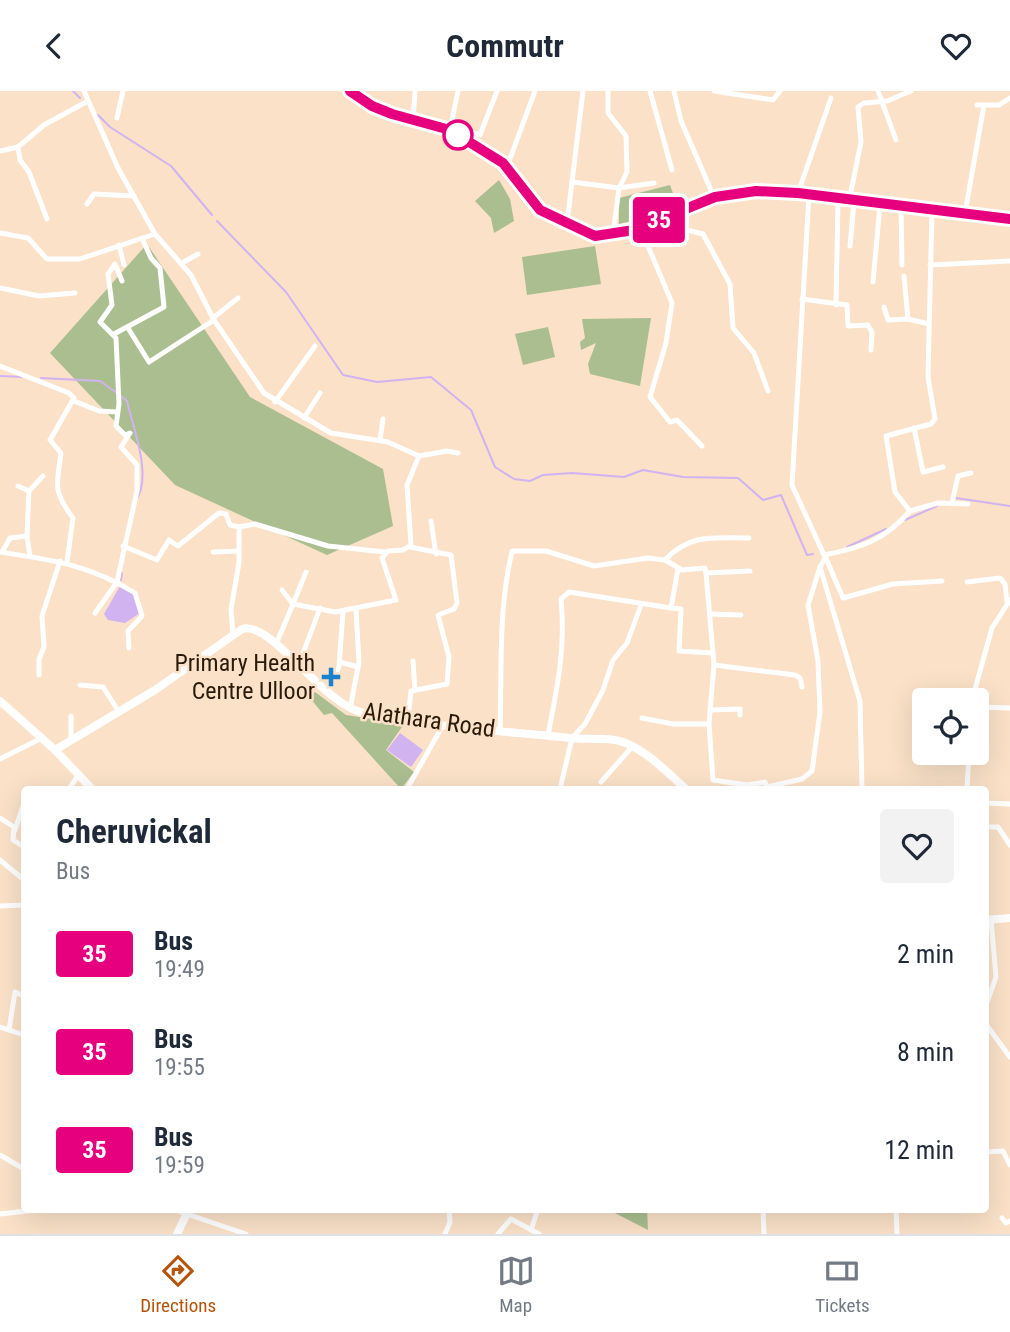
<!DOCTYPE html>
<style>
:root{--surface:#fff;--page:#f2f2f3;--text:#1f2937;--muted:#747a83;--line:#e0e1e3;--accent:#b45309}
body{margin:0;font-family:"Roboto Condensed",sans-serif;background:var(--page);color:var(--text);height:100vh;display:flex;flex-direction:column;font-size:26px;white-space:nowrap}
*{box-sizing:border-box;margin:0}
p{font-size:23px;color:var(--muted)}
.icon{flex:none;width:38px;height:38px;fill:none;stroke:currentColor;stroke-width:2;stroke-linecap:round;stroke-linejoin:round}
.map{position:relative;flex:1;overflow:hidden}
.side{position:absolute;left:21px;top:695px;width:968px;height:427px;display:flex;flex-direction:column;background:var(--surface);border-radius:7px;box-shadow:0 7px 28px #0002}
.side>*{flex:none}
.badge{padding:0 14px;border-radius:5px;font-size:24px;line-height:46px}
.controls{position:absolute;left:912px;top:597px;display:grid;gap:14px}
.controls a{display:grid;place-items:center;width:77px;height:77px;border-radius:7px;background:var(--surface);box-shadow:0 7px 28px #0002;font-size:35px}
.map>.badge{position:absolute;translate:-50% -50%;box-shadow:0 0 0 4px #fff}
.round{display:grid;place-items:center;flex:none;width:74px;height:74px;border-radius:7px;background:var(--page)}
.summary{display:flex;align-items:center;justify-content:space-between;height:119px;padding:0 35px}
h1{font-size:33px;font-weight:700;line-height:52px}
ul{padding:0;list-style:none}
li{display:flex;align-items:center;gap:21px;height:98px;padding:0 35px}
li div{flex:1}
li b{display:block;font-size:26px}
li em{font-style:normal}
li .badge{min-width:77px;font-weight:700;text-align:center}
header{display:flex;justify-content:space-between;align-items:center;height:91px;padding:0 35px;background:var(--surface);font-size:32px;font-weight:700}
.menu{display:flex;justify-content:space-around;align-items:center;height:98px;border-top:2px solid var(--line);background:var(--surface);font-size:19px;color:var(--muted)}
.menu a{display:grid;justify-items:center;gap:4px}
.menu .active{color:var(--accent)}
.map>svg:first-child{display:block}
</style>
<header><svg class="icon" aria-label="back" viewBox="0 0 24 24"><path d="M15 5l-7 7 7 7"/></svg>Commutr<svg class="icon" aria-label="heart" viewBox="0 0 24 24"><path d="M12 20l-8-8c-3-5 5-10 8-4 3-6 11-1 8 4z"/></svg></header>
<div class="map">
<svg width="1010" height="1143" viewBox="0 0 1010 1143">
<rect width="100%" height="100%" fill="#fae1c8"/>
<g fill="#aabe90">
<polygon points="499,89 510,108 514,130 494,142 491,127 475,110"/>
<polygon points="670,94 679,119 619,133 619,107"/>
<polygon points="147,153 250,306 383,378 393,435 327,464 175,394 50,262"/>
<polygon points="595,155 601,193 527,204 522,166"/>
<polygon points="651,227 640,295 590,283 588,273 596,252 581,259 580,251 585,247 582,228"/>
<polygon points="548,236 555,266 523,274 515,243"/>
<polygon points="315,601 346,624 404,633 386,659 414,681 401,698 332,622 324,624 310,607"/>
<polygon points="607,1118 647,1118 648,1139"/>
</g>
<g fill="#d1b3f1">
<polygon points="120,495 128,497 141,515 140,522 125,532 108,529 104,523"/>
<polygon points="400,642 423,659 411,676 387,659"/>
</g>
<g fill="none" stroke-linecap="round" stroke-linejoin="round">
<g stroke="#d1b3f1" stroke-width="2">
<polyline points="73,0 80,7"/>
<polyline points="98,24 110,36 171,75 212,124"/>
<polyline points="217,130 286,201 343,284 377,291 431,286 471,319 495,376 514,388 530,390 543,384 572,382 624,386 643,379 683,386 738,387 763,409 781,404 807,464 813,463"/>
<polyline points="0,285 23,286"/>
<polyline points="41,287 100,290 117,302"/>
<path d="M121 305 127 310C133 337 151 381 138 406"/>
<polyline points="956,407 1010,415"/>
<polyline points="905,429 937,415"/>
<polyline points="847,456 886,438"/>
<polyline points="121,489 122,482"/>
</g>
<g stroke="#fff" stroke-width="5">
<polyline points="84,0 118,77 155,143 191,184 214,229 264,302 331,342 388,351 419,365"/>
<polyline points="608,0 608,22 626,45 627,81 619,97 613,144"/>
<polyline points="650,0 672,79"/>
<polyline points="674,0 681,30 714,106"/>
<polyline points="714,0 773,9 780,0"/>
<polyline points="878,0 896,49"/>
<polyline points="977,14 999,14 1010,7"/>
<polyline points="117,27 123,0"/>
<polyline points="413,29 415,0"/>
<polyline points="451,34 480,44 497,0"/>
<polyline points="451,34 458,0"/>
<polyline points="18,56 20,69 29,81 47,128"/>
<polyline points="0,60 18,56 44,34 88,10"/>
<polyline points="507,76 535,0"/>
<polyline points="572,91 619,97 654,92"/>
<polyline points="798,102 831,7"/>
<path d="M809 104 792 394 824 464C861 457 885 449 910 420L895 401 886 345 931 333 935 328 928 286 932 120"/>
<polyline points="849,110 861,51 858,16 864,12 887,10 911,0"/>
<polyline points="87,113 94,103 134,105"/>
<polyline points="901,116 902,174"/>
<polyline points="965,122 984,14"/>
<polyline points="567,132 583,0"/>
<polyline points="640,136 672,212 666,252 650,306 670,331 677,329 702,355"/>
<polyline points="0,142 28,147 47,168 80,168 155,143"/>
<polyline points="645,146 687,139 703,143 730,193 733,237 754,262 768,300"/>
<polyline points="119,154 124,174"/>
<polyline points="850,155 854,111"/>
<polyline points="182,172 198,163"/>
<polyline points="930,174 1010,170"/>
<polyline points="904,185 908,228"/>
<polyline points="873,191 880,114"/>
<polyline points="0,197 39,205 75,202"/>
<polyline points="802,208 847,214 848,235 868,234 872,241 871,259"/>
<polyline points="836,214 838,109"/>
<polyline points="884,216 888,229 908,228 929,233"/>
<polyline points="213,227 238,207"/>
<polyline points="128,237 149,271 214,229"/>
<polyline points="114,243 164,216 160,177 151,167 142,147"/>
<path d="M0 275 69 302 74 307 50 349 61 362C57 394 52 399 73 427L67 471"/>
<polyline points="74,310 99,320 117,321"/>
<polyline points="275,311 315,255"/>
<polyline points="304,327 320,302"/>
<polyline points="914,337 923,381 943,376"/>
<polyline points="380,349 383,328"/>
<polyline points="419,365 447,360 458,362"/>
<polyline points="18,395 29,400"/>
<polyline points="952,412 958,385 971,382"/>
<polyline points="910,420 938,412 968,413"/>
<polyline points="431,430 436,463"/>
<polyline points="123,455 157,469 169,449 178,455 219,422 226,423 230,434 239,436"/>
<path d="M0 461C52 469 90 474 135 502L142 525 128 540 129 557"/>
<polyline points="2,461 10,447 27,445"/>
<polyline points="213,461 239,460"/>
<polyline points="30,465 27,445 29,400 43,385"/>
<polyline points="825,465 843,507 893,493 942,490"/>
<polyline points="825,467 820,476 860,610 862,698"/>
<path d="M665 469C690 442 714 447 749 447"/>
<polyline points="967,491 1000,487 1005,493 1007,511"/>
<polyline points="282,499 293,513 306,481"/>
<polyline points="671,517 681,518 679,560 713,562"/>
<polyline points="95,522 117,491 137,400 137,374 121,356 130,342 125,344 116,335 119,313 116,247 100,231 112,214 108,183 115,173 122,190"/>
<polyline points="710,523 741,524"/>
<polyline points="233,544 231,518 239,472 239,436 255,433 328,455 385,461"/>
<polyline points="277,551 293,513 335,521 396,509 382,467 388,460 403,459 411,454 407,394 419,365"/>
<polyline points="413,570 415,599"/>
<polyline points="340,571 358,576"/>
<polyline points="714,574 795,584 800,587 802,596"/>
<polyline points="298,576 320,517"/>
<polyline points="39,584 39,568 44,556 42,525 60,470"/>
<polyline points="80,594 103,596 119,621"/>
<polyline points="327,601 339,576 343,520"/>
<polyline points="972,609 992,537 1010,509"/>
<polyline points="976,616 1010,617"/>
<polyline points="350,618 359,571 356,519"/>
<polyline points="710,619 740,618 740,624"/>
<polyline points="71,625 71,650"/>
<polyline points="642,627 673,633 709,633 713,689 747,694 765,691 767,698"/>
<polyline points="408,628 411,600 447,593 449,566 438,524 454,518 457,512 451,464 410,456"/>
<polyline points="709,633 714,574 706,482 750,480"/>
<path d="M500 639C502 579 498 519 512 460H546L594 475 648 467 665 469 682 479 705 477 706 482"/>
<path d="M548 644C557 598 566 556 561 508L569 501 671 517 678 478"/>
<polyline points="0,668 42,647"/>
<polyline points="601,691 632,656"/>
<polyline points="767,696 802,688 812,680 820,621 818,570 808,514 820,476"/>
<polyline points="69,698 79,683"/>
<polyline points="407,698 443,634"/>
<polyline points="560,698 572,647 585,633 603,599 613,569 627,552 641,514"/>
<polyline points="967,698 969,662"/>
<polyline points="985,712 1010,713"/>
<polyline points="0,727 14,736 13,749 24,756"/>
<polyline points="985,736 998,736 1010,754"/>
<polyline points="15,739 23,715"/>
<polyline points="0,769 24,789"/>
<polyline points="0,815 24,814"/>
<polyline points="985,917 996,886 991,829"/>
<polyline points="985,932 1010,966"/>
<polyline points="0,936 24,944"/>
<polyline points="9,939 15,901 24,905"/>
<polyline points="985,1061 1003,1060 1010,1074"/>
<polyline points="0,1064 24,1078"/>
<polyline points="172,1118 246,1143"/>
<polyline points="650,1118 672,1118"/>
<polyline points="763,1118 764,1143"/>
<polyline points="896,1118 897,1143"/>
<polyline points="0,1123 45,1118"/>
<polyline points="1002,1127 1006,1132 1010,1130"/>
<polyline points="531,1139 538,1118"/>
<polyline points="445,1143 450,1131 449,1118"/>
<polyline points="498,1143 511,1128 539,1143"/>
</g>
<g stroke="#fff" stroke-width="8">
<polyline points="350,0 362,10 392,23 450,39 503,72 540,119 595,145 634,139 714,106 756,100 798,102 1010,129"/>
<polyline points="0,610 55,659 92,698"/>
<path d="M55 659 155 599 242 538C272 529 322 614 364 622 432 636 502 640 570 647 589 649 610 645 628 653 650 663 668 682 686 698"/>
<polyline points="985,829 1010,827"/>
<polyline points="177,1143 189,1118"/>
</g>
</g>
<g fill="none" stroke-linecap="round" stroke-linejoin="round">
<defs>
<polyline id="line" points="350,0 372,15 392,23 450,39 503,72 540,119 595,145 634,139 715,106 756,100 798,102 1010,128"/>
</defs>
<use href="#line" stroke="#fff" stroke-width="16"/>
<use href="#line" stroke="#e6007e" stroke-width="10"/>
</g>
<circle fill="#fff" stroke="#e6007e" stroke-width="3.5" cx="458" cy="44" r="14"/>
<path fill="#1a81cc" stroke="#fae1c8" stroke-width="2.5" d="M327.5 575.5h7v7h7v7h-7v7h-7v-7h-7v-7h7z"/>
<g text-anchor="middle" stroke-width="5" stroke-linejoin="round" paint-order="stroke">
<g font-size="24" fill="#291a09" stroke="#fae1c8" text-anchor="end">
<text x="315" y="580">Primary Health<tspan x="315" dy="28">Centre Ulloor</tspan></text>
</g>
<g font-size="24" fill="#291a09" stroke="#fae1c8">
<text transform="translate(429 629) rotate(8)" y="8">Alathara Road</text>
</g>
</g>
</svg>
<div class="controls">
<a><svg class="icon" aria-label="locate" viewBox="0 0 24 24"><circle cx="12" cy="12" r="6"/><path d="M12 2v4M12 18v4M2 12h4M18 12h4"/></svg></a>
</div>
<b class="badge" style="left:659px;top:129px;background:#e6007e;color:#fff">35</b>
<section class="side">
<div class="summary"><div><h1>Cheruvickal</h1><p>Bus</p></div><a class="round"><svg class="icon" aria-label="heart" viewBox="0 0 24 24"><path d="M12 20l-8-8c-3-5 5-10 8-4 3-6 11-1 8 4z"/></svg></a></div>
<ul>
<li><span class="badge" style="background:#e6007e;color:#fff">35</span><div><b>Bus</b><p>19:49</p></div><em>2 min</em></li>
<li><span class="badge" style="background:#e6007e;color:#fff">35</span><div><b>Bus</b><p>19:55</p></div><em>8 min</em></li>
<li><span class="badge" style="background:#e6007e;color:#fff">35</span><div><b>Bus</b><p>19:59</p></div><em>12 min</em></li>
</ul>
</section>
</div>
<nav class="menu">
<a class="active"><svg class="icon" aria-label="directions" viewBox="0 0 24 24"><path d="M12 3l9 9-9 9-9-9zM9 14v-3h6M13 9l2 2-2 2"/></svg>Directions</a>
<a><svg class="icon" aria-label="map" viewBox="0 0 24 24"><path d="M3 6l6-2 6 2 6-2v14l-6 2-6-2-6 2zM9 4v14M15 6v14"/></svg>Map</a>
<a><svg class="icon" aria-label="tickets" viewBox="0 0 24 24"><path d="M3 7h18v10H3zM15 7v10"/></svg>Tickets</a>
</nav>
